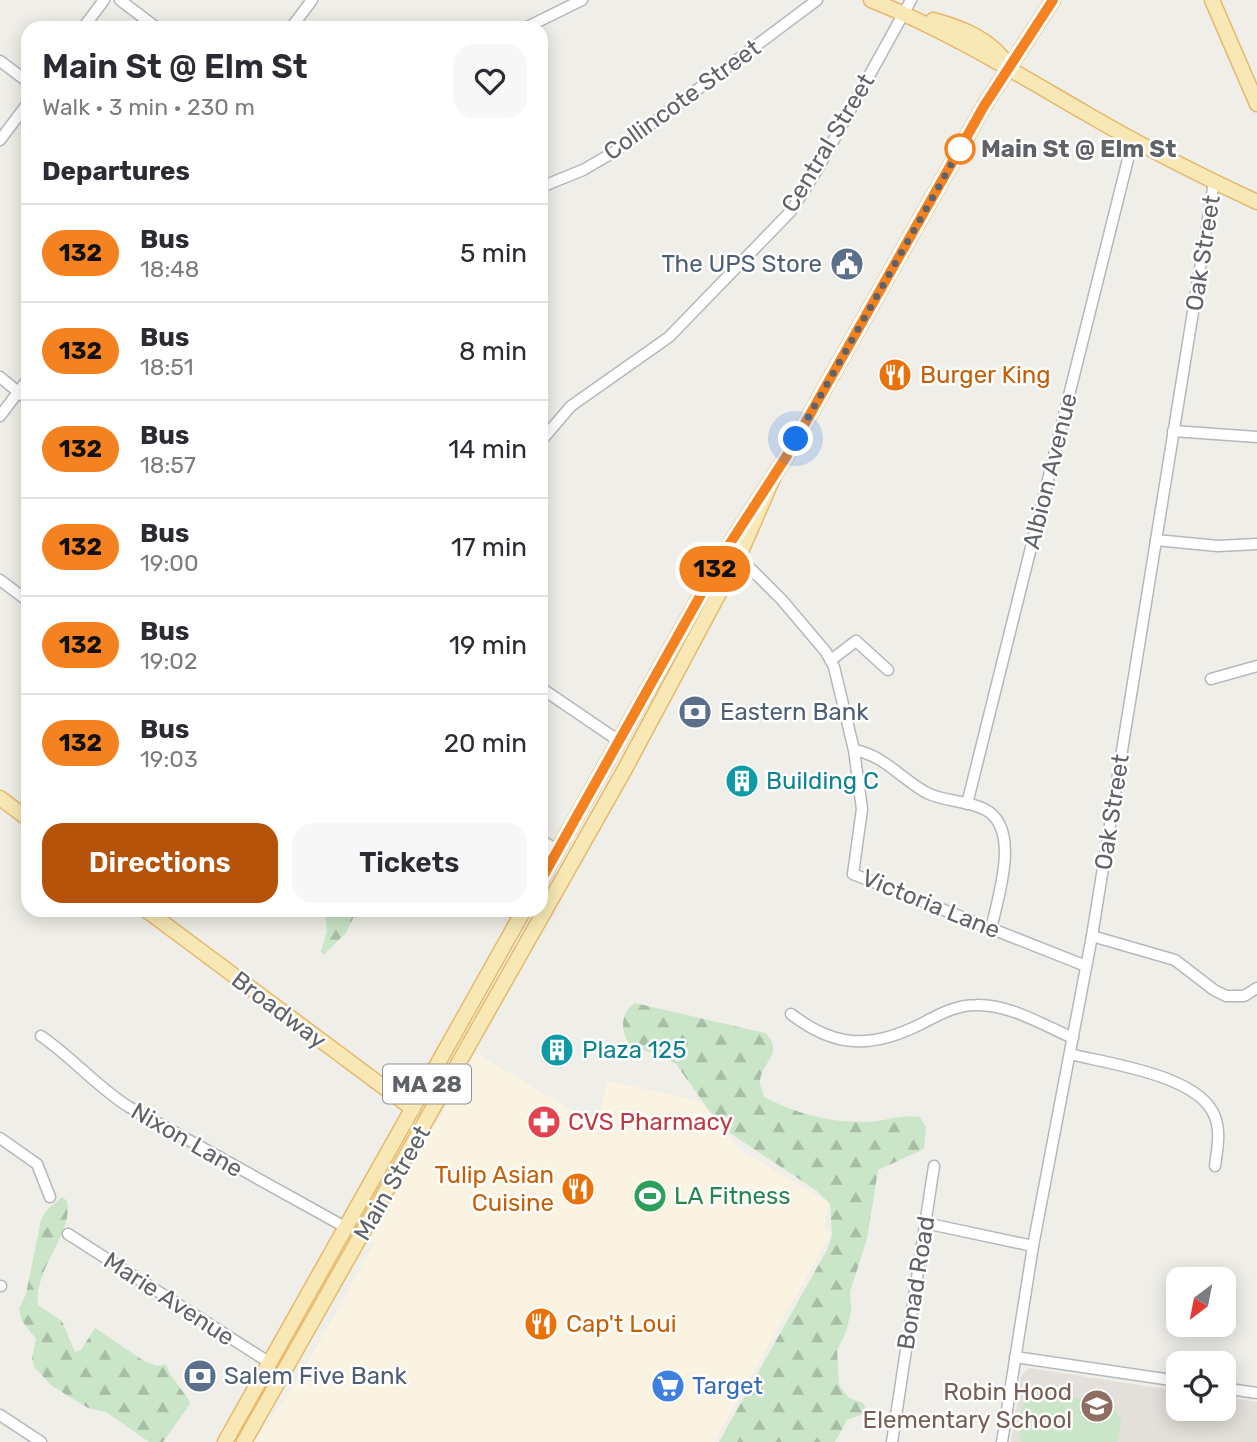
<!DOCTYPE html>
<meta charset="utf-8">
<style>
:root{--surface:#fff;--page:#f7f7f7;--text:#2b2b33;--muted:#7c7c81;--line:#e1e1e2;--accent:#b45309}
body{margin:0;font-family:Rubik,sans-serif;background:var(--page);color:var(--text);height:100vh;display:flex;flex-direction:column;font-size:26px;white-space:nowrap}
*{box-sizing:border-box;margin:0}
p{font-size:23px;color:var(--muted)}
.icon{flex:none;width:38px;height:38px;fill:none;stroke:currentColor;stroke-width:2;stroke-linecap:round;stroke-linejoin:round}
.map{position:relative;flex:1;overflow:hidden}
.side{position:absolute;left:21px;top:21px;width:527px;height:896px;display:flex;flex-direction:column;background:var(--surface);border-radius:21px;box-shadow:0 4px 18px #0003}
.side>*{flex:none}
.badge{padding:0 14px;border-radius:23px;font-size:24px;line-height:46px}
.needle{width:46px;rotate:212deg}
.controls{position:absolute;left:1166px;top:1267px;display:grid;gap:14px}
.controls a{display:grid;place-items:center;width:70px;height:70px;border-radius:14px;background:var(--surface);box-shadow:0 4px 18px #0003;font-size:35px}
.you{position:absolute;width:35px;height:35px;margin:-18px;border:5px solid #fff;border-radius:50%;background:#1a73e8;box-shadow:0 0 0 10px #1a73e833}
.map>.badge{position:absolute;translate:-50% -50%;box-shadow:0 0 0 4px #fff}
h2{padding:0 21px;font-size:26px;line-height:63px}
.round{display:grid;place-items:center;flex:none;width:74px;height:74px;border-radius:21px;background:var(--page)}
.summary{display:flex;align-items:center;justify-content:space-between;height:119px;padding:0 21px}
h1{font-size:33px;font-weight:600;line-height:52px}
.button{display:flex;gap:14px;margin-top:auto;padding:14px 21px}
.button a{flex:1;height:80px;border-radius:21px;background:var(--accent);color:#fff;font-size:28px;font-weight:600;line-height:80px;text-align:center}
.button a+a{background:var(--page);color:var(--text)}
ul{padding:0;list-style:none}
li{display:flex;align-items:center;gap:21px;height:98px;padding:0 21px;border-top:2px solid var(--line)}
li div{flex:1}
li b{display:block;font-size:26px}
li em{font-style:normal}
li .badge{min-width:77px;font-weight:700;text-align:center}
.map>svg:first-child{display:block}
</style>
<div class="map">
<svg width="1257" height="1442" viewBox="0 0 1257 1442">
<defs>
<pattern id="forest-firs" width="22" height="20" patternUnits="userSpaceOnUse" patternTransform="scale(1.75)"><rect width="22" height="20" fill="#cae5c7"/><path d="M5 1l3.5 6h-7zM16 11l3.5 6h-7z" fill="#a7bda5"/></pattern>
</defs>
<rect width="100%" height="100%" fill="#f0eee8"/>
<polygon fill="#fbf3e2" points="476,1053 592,1123 598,1121 608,1081 699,1101 740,1150 828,1202 824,1229 831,1233 714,1442 253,1442 289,1394 339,1308 373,1245 372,1237"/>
<polygon fill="#e3dfda" points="1029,1368 1178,1391 1178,1409 1223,1409 1223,1397 1257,1402 1257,1442 1011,1442 1021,1376"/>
<g fill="url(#forest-firs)">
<polygon points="325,910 357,910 346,933 323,955 321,951 327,931"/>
<path d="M635 1003 765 1033C785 1053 763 1060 760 1080 759 1085 763 1092 764 1097 795 1113 830 1123 865 1122 885 1122 900 1114 920 1117L926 1127 924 1149 878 1170 867 1239 850 1292 851 1311 846 1332 837 1350 839 1385 849 1398 863 1403 868 1412 847 1420 835 1442H719L827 1250 832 1235 830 1204 817 1191 721 1127 676 1064 628 1043C621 1029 620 1013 635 1003Z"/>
<path d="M62 1197 67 1201C74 1234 33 1269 38 1305L62 1321 75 1352 81 1350 95 1328 144 1361 157 1366 166 1364C171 1381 188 1394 190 1404L163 1442H149L106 1412 88 1408 52 1386 34 1367 32 1358 36 1339 22 1321 19 1309 26 1294 41 1220 46 1211Z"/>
</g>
<polygon fill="#cae5c7" points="1030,1387 1112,1406 1122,1421 1117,1442 1021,1442 1019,1417"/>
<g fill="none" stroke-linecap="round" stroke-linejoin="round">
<defs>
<g id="minor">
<polyline points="120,0 157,28"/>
<polyline points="83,28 104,0"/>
<polyline points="291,28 312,0"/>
<polyline points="525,28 582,0"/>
<polyline points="0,61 28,82"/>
<polyline points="0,140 28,103"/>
<polyline points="541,187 583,170 614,152 817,0"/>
<polyline points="0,377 28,400"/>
<polyline points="0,416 28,379"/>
<polyline points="1173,431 1257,437"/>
<polyline points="541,441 571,406 669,337 791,211 817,170 911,0"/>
<polyline points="1156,540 1218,546 1257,544"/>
<polyline points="735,553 782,600 826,652 834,667 854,750 862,809 853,874 1086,966"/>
<polyline points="0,580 28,601"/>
<polyline points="831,660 856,641 888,670"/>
<polyline points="1211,679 1257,666"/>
<polyline points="541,688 619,741"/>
<path d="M854 750C884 755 901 779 927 793 945 802 966 800 984 809 1022 827 998 897 991 929"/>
<polyline points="967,804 1133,139"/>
<polyline points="541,840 557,850"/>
<polyline points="1092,936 1175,960 1214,990 1226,996 1244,996 1257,988"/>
<path d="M791 1014C835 1048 871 1049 921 1024 938 1015 956 1005 976 1005 1009 1004 1043 1025 1073 1038"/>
<path d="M41 1036C73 1058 97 1087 129 1107L345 1227"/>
<path d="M1070 1054C1109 1064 1200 1075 1215 1117 1221 1133 1217 1150 1215 1166"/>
<polyline points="0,1138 37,1164 50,1197"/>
<polyline points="925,1223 1033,1246"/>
<polyline points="68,1234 270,1363"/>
<polyline points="0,1286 1,1286"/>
<polyline points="1015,1357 1178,1381"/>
<polyline points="1223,1388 1257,1393"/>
<polyline points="0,1415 41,1442"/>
<polyline points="892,1442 934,1166"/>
<polyline points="1002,1442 1033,1246 1092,936 1214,182"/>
</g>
<g id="major">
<path d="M871 0C947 30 1016 73 1087 114 1142 146 1199 175 1257 202"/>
<polyline points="1212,0 1257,104"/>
<path d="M933 20C963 28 993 40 1009 67"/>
<polyline points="0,798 28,819"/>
<polyline points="541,880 727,548 786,457 984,106 1053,0"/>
<polyline points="146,910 413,1109"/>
<polyline points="225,1442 524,910"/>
<polyline points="244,1442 625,769 739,556 773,478"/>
</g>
</defs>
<use href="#minor" stroke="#b5b8bb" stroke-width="13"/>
<use href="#major" stroke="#e6b96c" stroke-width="17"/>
<use href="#minor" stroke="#fff" stroke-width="10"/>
<use href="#major" stroke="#f8e8b5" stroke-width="14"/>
</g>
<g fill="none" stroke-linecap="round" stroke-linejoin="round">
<defs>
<polyline id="line" points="541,880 727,548 786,457 984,106 1053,0"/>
</defs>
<use href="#line" stroke="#fff" stroke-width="16"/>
<use href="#line" stroke="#f58220" stroke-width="10"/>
<polyline stroke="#5f6367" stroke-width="7" stroke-dasharray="0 12.6" points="796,439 960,149"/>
</g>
<defs>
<symbol id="civic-disc" viewBox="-11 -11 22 22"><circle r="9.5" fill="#5c6f8a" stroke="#fff"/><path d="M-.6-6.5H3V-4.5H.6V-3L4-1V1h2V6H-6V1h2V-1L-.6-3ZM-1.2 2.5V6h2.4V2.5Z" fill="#fff"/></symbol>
<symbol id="restaurant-disc" viewBox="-11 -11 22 22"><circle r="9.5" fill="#e8710a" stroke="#fff"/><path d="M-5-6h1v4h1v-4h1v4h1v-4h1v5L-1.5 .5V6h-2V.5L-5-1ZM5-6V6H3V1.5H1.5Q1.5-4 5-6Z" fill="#fff"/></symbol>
<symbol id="bank-disc" viewBox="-11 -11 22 22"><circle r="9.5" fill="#5c6f8a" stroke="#fff"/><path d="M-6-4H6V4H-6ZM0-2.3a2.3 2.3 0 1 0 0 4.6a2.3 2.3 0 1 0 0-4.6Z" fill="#fff"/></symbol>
<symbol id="building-disc" viewBox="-11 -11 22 22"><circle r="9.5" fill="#0f9aa8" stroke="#fff"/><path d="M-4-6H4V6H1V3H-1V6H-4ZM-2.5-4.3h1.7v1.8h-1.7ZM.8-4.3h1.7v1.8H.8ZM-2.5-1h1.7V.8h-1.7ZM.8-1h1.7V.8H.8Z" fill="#fff"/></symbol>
<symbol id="pharmacy-disc" viewBox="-11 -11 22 22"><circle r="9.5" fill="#e0444e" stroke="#fff"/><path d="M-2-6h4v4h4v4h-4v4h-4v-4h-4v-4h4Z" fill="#fff"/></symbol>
<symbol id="stadium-disc" viewBox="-11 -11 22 22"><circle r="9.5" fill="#2e9e5b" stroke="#fff"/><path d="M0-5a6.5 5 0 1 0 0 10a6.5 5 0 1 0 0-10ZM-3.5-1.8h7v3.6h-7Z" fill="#fff"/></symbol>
<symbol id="supermarket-disc" viewBox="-11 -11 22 22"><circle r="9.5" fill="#3f7fe0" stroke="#fff"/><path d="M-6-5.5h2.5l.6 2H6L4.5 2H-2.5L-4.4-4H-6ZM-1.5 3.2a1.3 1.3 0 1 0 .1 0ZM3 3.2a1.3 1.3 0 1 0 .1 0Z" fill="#fff"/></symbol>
<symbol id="school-disc" viewBox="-11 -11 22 22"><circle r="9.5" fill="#8d6e63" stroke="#fff"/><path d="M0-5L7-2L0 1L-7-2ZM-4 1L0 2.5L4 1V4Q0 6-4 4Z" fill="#fff"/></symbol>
</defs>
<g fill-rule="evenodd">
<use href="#civic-disc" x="828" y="245" width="38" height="38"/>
<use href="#restaurant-disc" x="876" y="356" width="38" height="38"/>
<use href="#bank-disc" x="676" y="693" width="38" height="38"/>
<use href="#building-disc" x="723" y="762" width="38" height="38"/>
<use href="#building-disc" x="538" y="1031" width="38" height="38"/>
<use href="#pharmacy-disc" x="525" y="1103" width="38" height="38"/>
<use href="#restaurant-disc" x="559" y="1170" width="38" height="38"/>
<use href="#stadium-disc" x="631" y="1177" width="38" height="38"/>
<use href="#restaurant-disc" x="522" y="1305" width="38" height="38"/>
<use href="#bank-disc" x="181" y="1357" width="38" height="38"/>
<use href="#supermarket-disc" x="649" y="1367" width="38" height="38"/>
<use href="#school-disc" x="1078" y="1387" width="38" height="38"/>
</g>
<circle fill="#fff" stroke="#f58220" stroke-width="3.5" cx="960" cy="149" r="14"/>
<g text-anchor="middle" stroke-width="5" stroke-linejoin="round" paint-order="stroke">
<rect fill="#fff" stroke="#8f9295" stroke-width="2" x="383" y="1064.5" width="88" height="39" rx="5"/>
<g font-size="23" font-weight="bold" fill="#5f6367">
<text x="427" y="1092">MA 28</text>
</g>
<g font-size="24" fill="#5f6367" stroke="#fff">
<text transform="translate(682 100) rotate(-36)" y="8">Collincote Street</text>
<text transform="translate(828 143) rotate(-59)" y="8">Central Street</text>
<text transform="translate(1203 253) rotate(-81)" y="8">Oak Street</text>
<text transform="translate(1050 471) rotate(-76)" y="8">Albion Avenue</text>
<text transform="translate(1112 812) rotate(-81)" y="8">Oak Street</text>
<text transform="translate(931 904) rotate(22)" y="8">Victoria Lane</text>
<text transform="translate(279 1010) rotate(37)" y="8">Broadway</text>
<text transform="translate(187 1140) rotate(30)" y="8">Nixon Lane</text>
<text transform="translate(392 1183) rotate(-60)" y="8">Main Street</text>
<text transform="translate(916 1283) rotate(-81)" y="8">Bonad Road</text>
<text transform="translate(169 1299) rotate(33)" y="8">Marie Avenue</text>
</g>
<g font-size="24" font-weight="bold" fill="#5f6367" stroke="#fff" text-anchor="start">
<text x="981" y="157">Main St @ Elm St</text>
</g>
<g font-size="24" fill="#4e5e75" stroke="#fff" text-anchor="start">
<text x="822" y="272" text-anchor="end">The UPS Store</text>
<text x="720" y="720">Eastern Bank</text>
<text x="224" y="1384">Salem Five Bank</text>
</g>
<g font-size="24" fill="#c56008" stroke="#fff" text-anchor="start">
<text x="920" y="383">Burger King</text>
<text x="554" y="1183" text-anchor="end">Tulip Asian<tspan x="554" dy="28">Cuisine</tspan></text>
<text x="566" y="1332">Cap't Loui</text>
</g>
<g font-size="24" fill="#0d838f" stroke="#fff" text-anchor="start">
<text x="766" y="789">Building C</text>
<text x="582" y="1058">Plaza 125</text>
</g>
<g font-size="24" fill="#be3a42" stroke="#fff" text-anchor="start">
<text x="568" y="1130">CVS Pharmacy</text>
</g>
<g font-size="24" fill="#27864d" stroke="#fff" text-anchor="start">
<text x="674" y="1204">LA Fitness</text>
</g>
<g font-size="24" fill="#366cbe" stroke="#fff" text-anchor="start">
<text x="692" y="1394">Target</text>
</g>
<g font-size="24" fill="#785e54" stroke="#fff" text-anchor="end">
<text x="1072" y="1400">Robin Hood<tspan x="1072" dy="28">Elementary School</tspan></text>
</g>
</g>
</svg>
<div class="controls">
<a><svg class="needle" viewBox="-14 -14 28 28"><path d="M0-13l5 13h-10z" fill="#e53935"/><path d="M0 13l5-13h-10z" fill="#7c7c81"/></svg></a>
<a><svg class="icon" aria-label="locate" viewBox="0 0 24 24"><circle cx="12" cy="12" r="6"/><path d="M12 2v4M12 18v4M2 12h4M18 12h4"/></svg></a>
</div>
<div class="you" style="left:796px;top:439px"></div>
<b class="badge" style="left:715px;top:569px;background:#f58220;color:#111">132</b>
<section class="side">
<div class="summary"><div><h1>Main St @ Elm St</h1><p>Walk · 3 min · 230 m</p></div><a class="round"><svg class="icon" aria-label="heart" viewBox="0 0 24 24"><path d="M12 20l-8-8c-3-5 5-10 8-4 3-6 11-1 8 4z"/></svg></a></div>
<h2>Departures</h2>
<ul>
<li><span class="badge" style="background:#f58220;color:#111">132</span><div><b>Bus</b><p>18:48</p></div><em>5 min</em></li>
<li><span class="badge" style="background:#f58220;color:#111">132</span><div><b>Bus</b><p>18:51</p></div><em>8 min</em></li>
<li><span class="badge" style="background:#f58220;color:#111">132</span><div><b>Bus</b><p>18:57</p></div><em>14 min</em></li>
<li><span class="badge" style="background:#f58220;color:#111">132</span><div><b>Bus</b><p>19:00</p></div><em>17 min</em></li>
<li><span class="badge" style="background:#f58220;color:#111">132</span><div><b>Bus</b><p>19:02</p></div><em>19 min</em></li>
<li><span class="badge" style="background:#f58220;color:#111">132</span><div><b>Bus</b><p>19:03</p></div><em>20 min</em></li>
</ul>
<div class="button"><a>Directions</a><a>Tickets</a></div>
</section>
</div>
